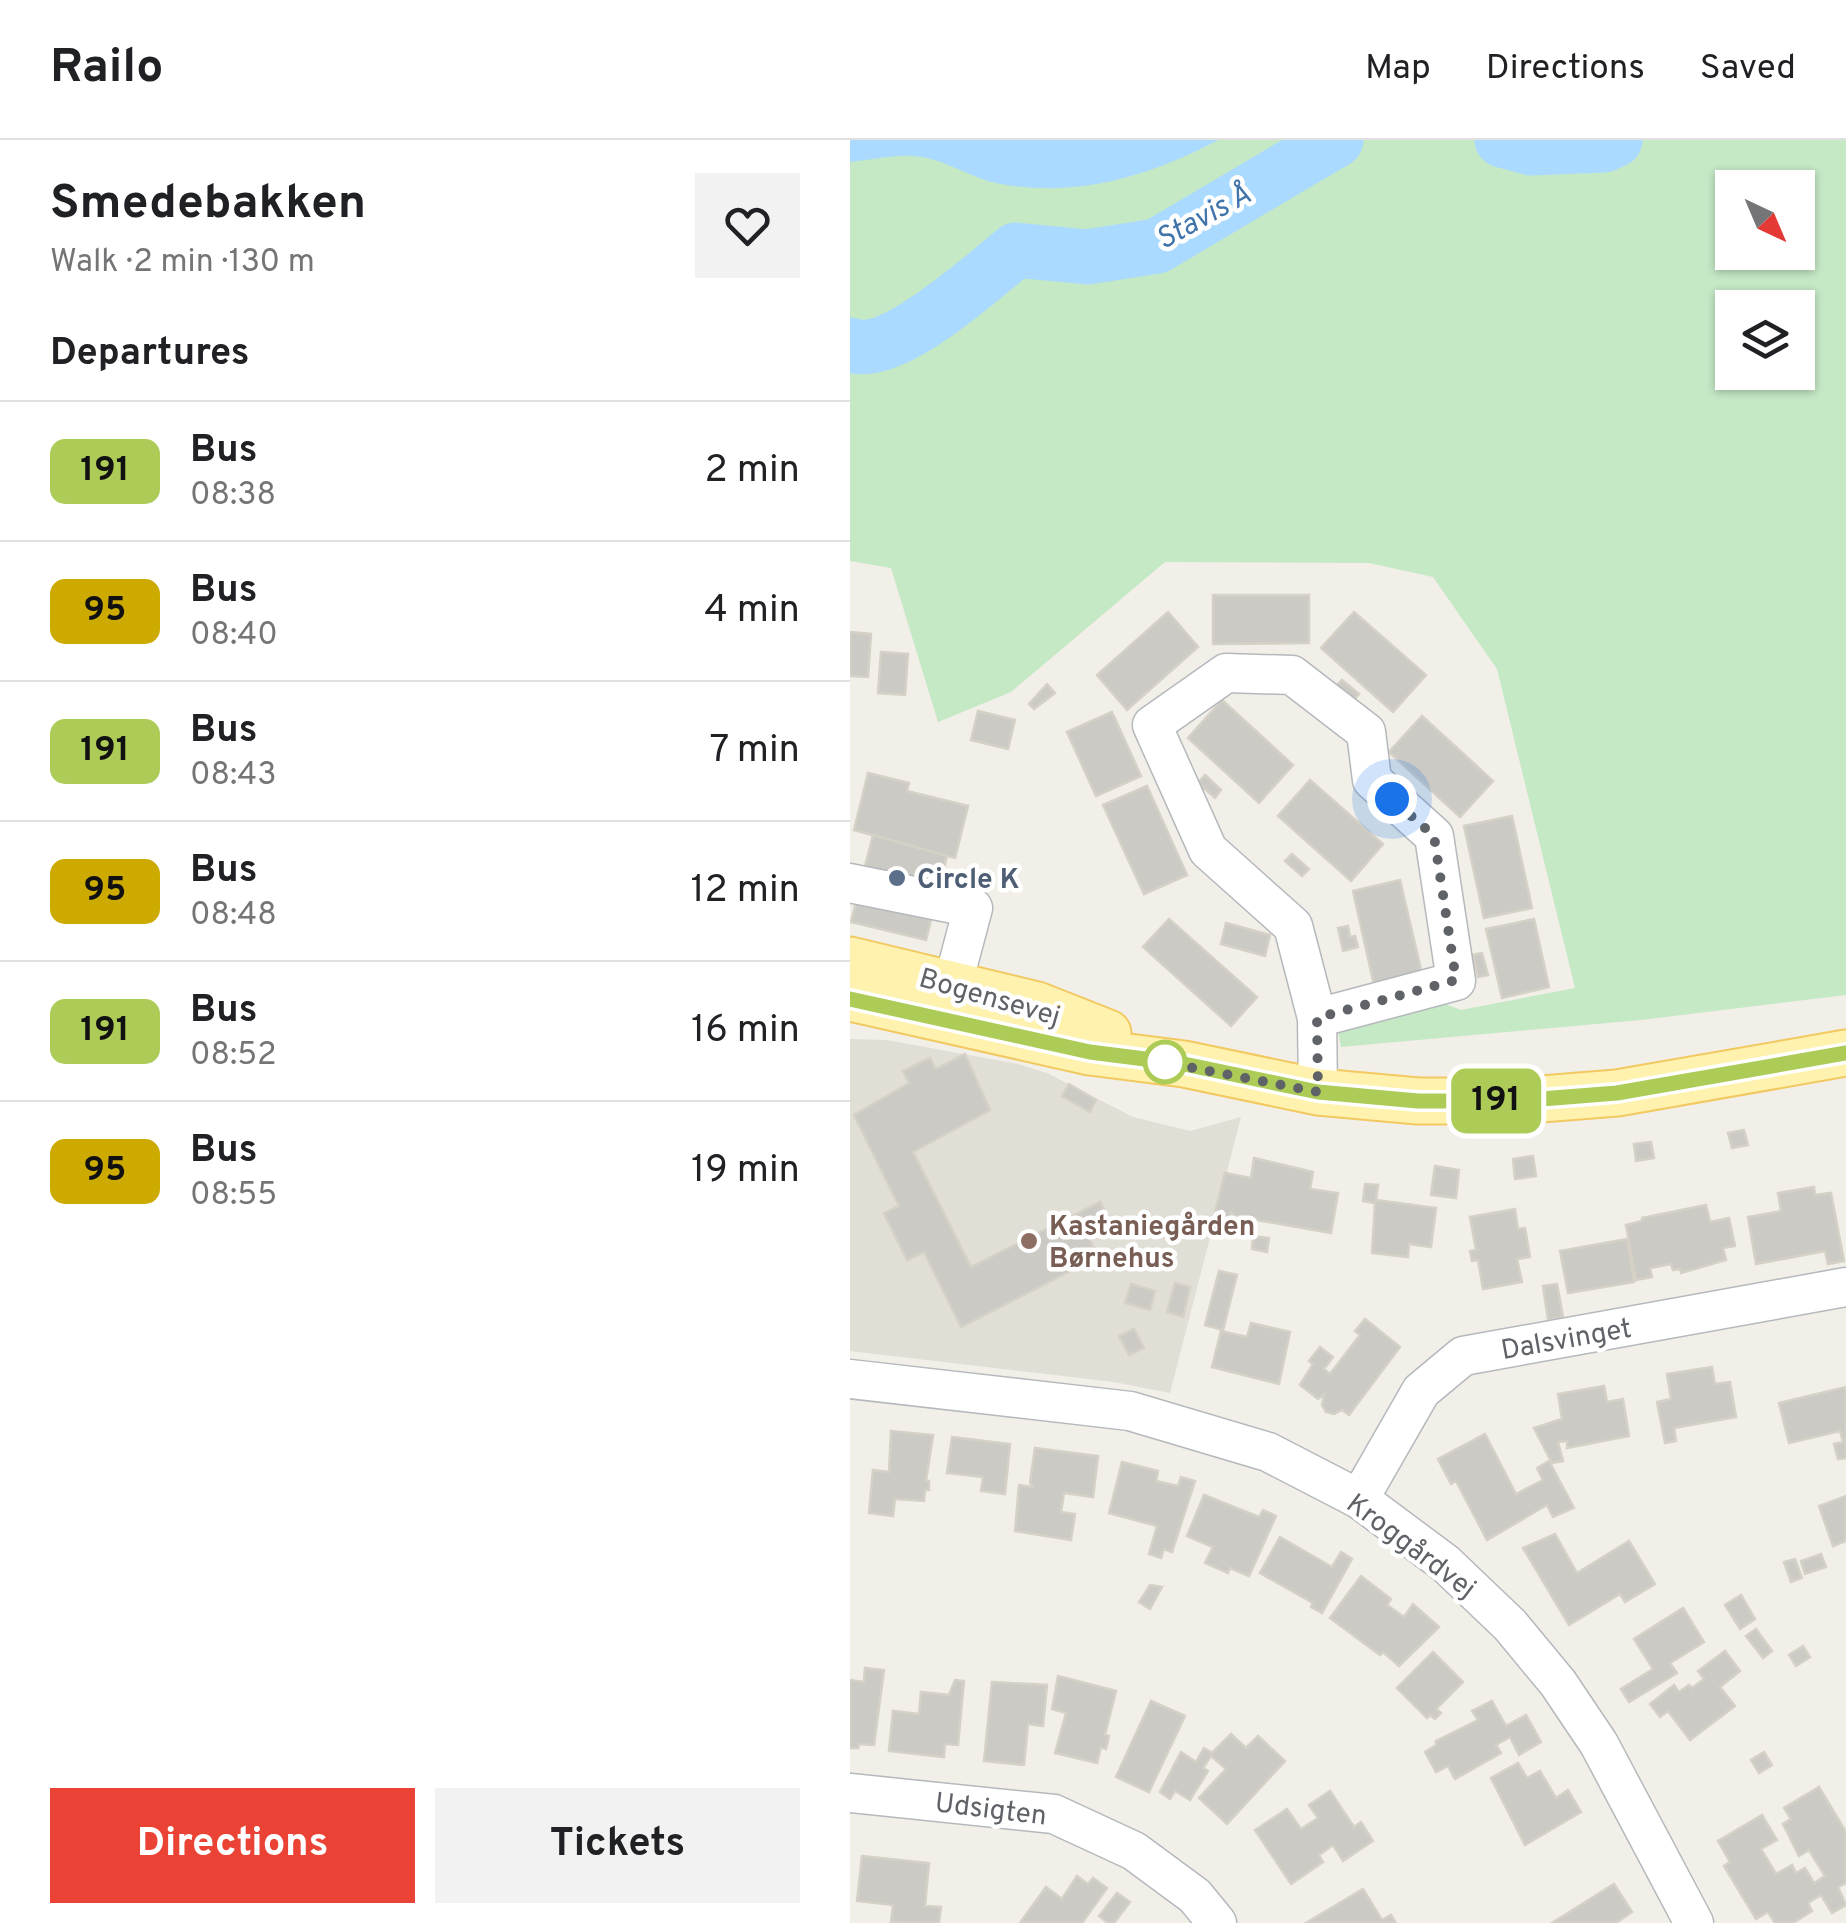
<!DOCTYPE html>
<meta charset="utf-8">
<style>
:root{--surface:#fff;--page:#f2f2f2;--text:#202124;--muted:#757577;--line:#e0e0e0;--accent:#ea4335}
body{margin:0;font-family:Overpass,sans-serif;background:var(--page);color:var(--text);height:100vh;display:flex;flex-direction:column;font-size:38px;white-space:nowrap}
*{box-sizing:border-box;margin:0}
p{font-size:32px;color:var(--muted)}
.icon{flex:none;width:55px;height:55px;fill:none;stroke:currentColor;stroke-width:2;stroke-linecap:round;stroke-linejoin:round}
.map{position:relative;flex:1;overflow:hidden}
.side{display:flex;flex-direction:column;background:var(--surface);width:850px}
.side>*{flex:none}
.badge{padding:0 20px;border-radius:15px;font-size:35px;line-height:65px}
.needle{width:65px;rotate:136deg}
.controls{position:absolute;left:865px;top:30px;display:grid;gap:20px}
.controls a{display:grid;place-items:center;width:100px;height:100px;border-radius:0px;background:var(--surface);box-shadow:0 2px 8px #0004;font-size:50px}
.you{position:absolute;width:50px;height:50px;margin:-25px;border:8px solid #fff;border-radius:50%;background:#1a73e8;box-shadow:0 0 0 15px #1a73e833}
.map>.badge{position:absolute;translate:-50% -50%;box-shadow:0 0 0 5px #fff}
h2{padding:0 50px;font-size:38px;line-height:90px}
.round{display:grid;place-items:center;flex:none;width:105px;height:105px;border-radius:0px;background:var(--page)}
.overview{display:flex;align-items:center;justify-content:space-between;height:170px;padding:0 50px}
h1{font-size:48px;font-weight:700;line-height:75px}
.action{display:flex;gap:20px;margin-top:auto;padding:20px 50px}
.action a{flex:1;height:115px;border-radius:0px;background:var(--accent);color:#fff;font-size:40px;font-weight:700;line-height:115px;text-align:center}
.action a+a{background:var(--page);color:var(--text)}
ul{padding:0;list-style:none}
li{display:flex;align-items:center;gap:30px;height:140px;padding:0 50px;border-top:2px solid var(--line)}
li div{flex:1}
li b{display:block;font-size:38px}
li em{font-style:normal}
li .badge{min-width:110px;font-weight:700;text-align:center}
header{display:flex;align-items:center;gap:60px;box-sizing:border-box;height:140px;padding:0 50px;background:var(--surface);border-bottom:2px solid var(--line)}
header strong{font-size:48px}
nav{display:flex;gap:55px;margin-inline-start:auto;font-size:35px}
main{display:flex;flex:1;min-height:0}
.map>svg:first-child{display:block}
</style>
<header>
<strong>Railo</strong>
<nav><a>Map</a><a>Directions</a><a>Saved</a></nav>
</header>
<main>
<section class="side">
<div class="overview"><div><h1>Smedebakken</h1><p>Walk · 2 min · 130 m</p></div><a class="round"><svg class="icon" aria-label="heart" viewBox="0 0 24 24"><path d="M12 20l-8-8c-3-5 5-10 8-4 3-6 11-1 8 4z"/></svg></a></div>
<h2>Departures</h2>
<ul>
<li><span class="badge" style="background:#adcb57;color:#111">191</span><div><b>Bus</b><p>08:38</p></div><em>2 min</em></li>
<li><span class="badge" style="background:#ca0;color:#111">95</span><div><b>Bus</b><p>08:40</p></div><em>4 min</em></li>
<li><span class="badge" style="background:#adcb57;color:#111">191</span><div><b>Bus</b><p>08:43</p></div><em>7 min</em></li>
<li><span class="badge" style="background:#ca0;color:#111">95</span><div><b>Bus</b><p>08:48</p></div><em>12 min</em></li>
<li><span class="badge" style="background:#adcb57;color:#111">191</span><div><b>Bus</b><p>08:52</p></div><em>16 min</em></li>
<li><span class="badge" style="background:#ca0;color:#111">95</span><div><b>Bus</b><p>08:55</p></div><em>19 min</em></li>
</ul>
<div class="action"><a>Directions</a><a>Tickets</a></div>
</section>
<div class="map">
<svg width="996" height="1783" viewBox="0 0 996 1783">
<rect width="100%" height="100%" fill="#f1efe8"/>
<polygon fill="#e1ded6" points="0,899 37,900 168,924 197,933 283,977 340,991 391,977 320,1253 264,1242 0,1211"/>
<path fill="#c5e8c5" fill-rule="evenodd" d="M0 0H996V855L791 880 491 907 487 885 590 862 611 870 725 848 647 529 583 437 519 423 315 422 161 552 88 582 41 428 0 421ZM882 48H948V112H882ZM882 168H948V232H882Z"/>
<path fill="#aadaff" d="M0 0H368C301 36 227 58 151 44 121 39 93 17 62 16 42 15 20 20 0 22Z"/>
<g fill="none" stroke-linecap="round" stroke-linejoin="round">
<g stroke="#aadaff" stroke-width="55">
<polyline points="652,0 681,8 754,5 765,0"/>
<path d="M0 205C43 220 132 137 166 110L237 117 307 106 486 0"/>
</g>
</g>
<g fill="#cccac5" stroke="#d6d1c6" stroke-width="2.5">
<polygon points="363,455 459,455 459,503 363,504"/>
<polygon points="318,472 348,507 277,570 247,535"/>
<polygon points="504,472 576,535 543,572 471,508"/>
<polygon points="0,492 21,494 18,537 0,536"/>
<polygon points="31,512 58,514 55,555 28,553"/>
<polygon points="492,540 509,554 502,562 485,547"/>
<polygon points="197,544 205,553 184,569 179,564"/>
<polygon points="372,560 443,625 409,663 338,598"/>
<polygon points="128,571 165,580 158,609 121,600"/>
<polygon points="262,572 291,636 246,656 217,592"/>
<polygon points="572,576 643,641 610,677 539,612"/>
<polygon points="18,633 59,643 57,651 118,666 105,718 4,690"/>
<polygon points="355,635 371,650 365,658 348,643"/>
<polygon points="460,640 533,704 501,741 428,676"/>
<polygon points="297,646 337,735 294,754 253,665"/>
<polygon points="662,676 682,768 634,778 614,686"/>
<polygon points="23,695 97,716 76,800 1,782"/>
<polygon points="442,714 459,729 452,736 435,721"/>
<polygon points="550,740 572,834 524,845 503,751"/>
<polygon points="319,779 407,857 381,886 293,807"/>
<polygon points="684,779 699,847 652,858 636,789"/>
<polygon points="376,783 420,795 415,816 371,804"/>
<polygon points="498,786 500,797 505,796 508,807 493,811 488,788"/>
<polygon points="632,813 638,835 628,837 623,815"/>
<polygon points="115,914 140,970 63,1012 121,1127 250,1062 259,1079 238,1096 248,1117 111,1187 74,1112 57,1120 34,1073 49,1066 4,975 59,943 53,931 80,918 86,929"/>
<polygon points="219,944 246,960 240,972 212,956"/>
<polygon points="894,990 898,1005 882,1008 878,993"/>
<polygon points="801,1002 804,1018 786,1021 784,1004"/>
<polygon points="683,1016 686,1036 665,1039 663,1019"/>
<polygon points="404,1018 463,1032 460,1049 488,1053 481,1093 384,1076 381,1072 377,1091 361,1087 375,1033 401,1038"/>
<polygon points="585,1026 609,1030 606,1058 581,1055"/>
<polygon points="515,1044 528,1045 526,1060 586,1068 581,1107 559,1104 558,1117 522,1113 525,1063 513,1061"/>
<polygon points="964,1047 965,1055 981,1053 994,1121 978,1124 975,1111 906,1124 898,1077 931,1071 928,1053"/>
<polygon points="856,1065 860,1082 879,1078 885,1106 873,1108 876,1120 831,1133 830,1129 823,1130 821,1124 800,1128 802,1137 786,1140 776,1085 792,1081 792,1078"/>
<polygon points="665,1069 668,1089 675,1088 680,1117 667,1119 672,1142 633,1149 628,1120 622,1121 620,1111 626,1110 620,1077"/>
<polygon points="403,1096 419,1098 417,1112 402,1109"/>
<polygon points="777,1099 784,1142 718,1153 710,1111"/>
<polygon points="369,1131 387,1135 373,1190 355,1185"/>
<polygon points="325,1143 340,1147 333,1177 317,1172"/>
<polygon points="281,1144 305,1151 300,1170 275,1163"/>
<polygon points="707,1144 713,1177 698,1180 693,1146"/>
<polygon points="515,1179 550,1207 499,1275 492,1270 484,1274 476,1272 472,1265 474,1255 468,1259 450,1245 463,1224 459,1221 470,1207 483,1217 474,1229 480,1234 510,1195 505,1191"/>
<polygon points="401,1183 440,1192 429,1244 362,1227 371,1191 397,1197"/>
<polygon points="284,1189 294,1208 279,1215 269,1196"/>
<polygon points="862,1227 865,1244 880,1242 886,1277 824,1288 826,1301 815,1303 807,1262 821,1259 817,1234"/>
<polygon points="754,1246 757,1262 773,1259 779,1296 717,1308 717,1301 708,1302 713,1321 702,1323 684,1288 712,1279 708,1254"/>
<polygon points="996,1247 996,1318 988,1319 984,1304 993,1302 990,1291 939,1303 929,1263"/>
<polygon points="41,1291 83,1295 76,1341 79,1341 79,1350 75,1350 74,1361 45,1359 43,1376 19,1373 23,1330 39,1332"/>
<polygon points="635,1294 666,1354 693,1340 687,1328 699,1321 724,1368 703,1377 697,1365 637,1400 606,1341 601,1344 588,1319"/>
<polygon points="102,1297 160,1304 155,1354 131,1351 133,1337 97,1333"/>
<polygon points="185,1308 248,1316 243,1357 214,1353 211,1372 225,1374 221,1400 165,1391 169,1345 183,1347 180,1343"/>
<polygon points="272,1322 308,1331 306,1341 328,1346 331,1337 345,1341 322,1412 314,1409 311,1418 299,1414 307,1386 259,1373"/>
<polygon points="354,1355 409,1377 413,1370 426,1376 399,1436 380,1428 378,1433 355,1423 363,1407 337,1396"/>
<polygon points="996,1356 996,1401 983,1406 969,1366"/>
<polygon points="705,1394 727,1433 779,1401 805,1444 775,1462 770,1454 719,1485 673,1408"/>
<polygon points="430,1397 482,1427 491,1412 502,1419 472,1473 461,1467 463,1463 410,1433"/>
<polygon points="971,1414 976,1427 955,1434 951,1421"/>
<polygon points="945,1419 952,1438 941,1442 934,1422"/>
<polygon points="511,1436 541,1459 537,1465 554,1477 563,1464 589,1487 549,1526 533,1512 530,1515 480,1478"/>
<polygon points="300,1445 312,1447 300,1469 289,1462"/>
<polygon points="891,1455 905,1479 890,1489 875,1465"/>
<polygon points="833,1468 854,1502 820,1523 827,1533 779,1562 771,1549 803,1529 784,1499"/>
<polygon points="906,1489 922,1511 913,1518 896,1496"/>
<polygon points="953,1506 960,1517 946,1526 939,1515"/>
<polygon points="875,1511 890,1531 870,1547 885,1566 840,1600 818,1571 810,1577 800,1564 824,1545 829,1552 839,1545 842,1548 854,1539 848,1531"/>
<polygon points="583,1512 613,1542 586,1569 591,1573 585,1579 580,1575 577,1578 547,1548"/>
<polygon points="15,1528 34,1530 24,1605 9,1604 8,1608 0,1608 0,1540 14,1542"/>
<polygon points="208,1536 266,1551 255,1595 259,1596 256,1609 251,1607 247,1623 205,1613 216,1573 202,1569"/>
<polygon points="105,1540 114,1541 108,1605 95,1604 94,1617 39,1611 43,1571 69,1574 71,1552 99,1555"/>
<polygon points="142,1542 197,1545 193,1586 178,1584 174,1625 134,1621"/>
<polygon points="301,1561 335,1576 299,1652 266,1637"/>
<polygon points="642,1561 656,1586 676,1575 691,1602 669,1615 660,1597 646,1605 651,1613 605,1639 598,1626 586,1632 575,1612 586,1605 586,1601 628,1580 622,1571"/>
<polygon points="381,1594 396,1608 408,1596 435,1621 377,1684 349,1658 376,1629 361,1616 353,1628 358,1631 340,1660 325,1651 320,1659 310,1652 331,1612 346,1622 354,1608 362,1613"/>
<polygon points="914,1612 922,1625 909,1633 901,1620"/>
<polygon points="668,1623 677,1638 690,1631 706,1658 718,1650 731,1672 675,1705 641,1638"/>
<polygon points="969,1647 996,1692 996,1743 988,1747 996,1765 982,1773 971,1755 958,1763 962,1771 943,1783 925,1783 918,1772 906,1779 874,1726 880,1722 868,1701 912,1675 927,1700 911,1709 926,1734 942,1725 946,1733 955,1728 964,1743 975,1736 959,1710 949,1716 933,1684 941,1679 934,1668"/>
<polygon points="480,1651 504,1687 511,1682 523,1701 493,1721 483,1705 469,1715 473,1722 441,1744 405,1690 437,1669 451,1689 468,1678 459,1665"/>
<polygon points="12,1716 79,1723 75,1766 91,1767 89,1783 41,1782 43,1765 7,1761"/>
<polygon points="227,1736 238,1744 243,1738 257,1748 232,1783 170,1783 196,1747 212,1759"/>
<polygon points="764,1744 782,1772 766,1783 702,1783"/>
<polygon points="513,1749 532,1780 541,1775 546,1783 456,1783"/>
<polygon points="267,1753 280,1762 264,1783 258,1783 249,1776"/>
</g>
<g fill="none" stroke-linecap="round" stroke-linejoin="round">
<defs>
<g id="minor">
<polyline points="0,743 123,768 103,843"/>
<polyline points="467,878 606,841 584,696 522,640 516,592 442,535 376,533 302,585 358,710 443,786 467,878 468,952"/>
<polyline points="0,1239 280,1271 418,1312 509,1359 595,1423 660,1485 708,1543 749,1604 844,1783"/>
<polyline points="509,1359 571,1251 613,1216 996,1147"/>
<polyline points="0,1653 204,1674 284,1711 345,1756 367,1783"/>
</g>
<g id="major">
<polyline points="0,820 187,865 258,893"/>
<polyline points="0,858 240,912 334,924 468,952 568,961 666,961 767,953 996,913"/>
</g>
</defs>
<use href="#minor" stroke="#b5b8bc" stroke-width="41"/>
<use href="#major" stroke="#f2c960" stroke-width="49"/>
<use href="#minor" stroke="#fff" stroke-width="38"/>
<use href="#major" stroke="#fff2af" stroke-width="45"/>
</g>
<g fill="none" stroke-linecap="round" stroke-linejoin="round">
<defs>
<polyline id="line" points="0,859 240,912 334,924 468,952 568,961 666,961 767,953 996,913"/>
</defs>
<use href="#line" stroke="#fff" stroke-width="22"/>
<use href="#line" stroke="#adcb57" stroke-width="15"/>
<polyline stroke="#5f6368" stroke-width="10" stroke-dasharray="0 18" points="315,922 302,920 468,952 467,878 606,840 584,696 542,659"/>
</g>
<circle fill="#5c6f8a" stroke="#fff" stroke-width="4" cx="47" cy="738" r="10"/>
<circle fill="#fff" stroke="#adcb57" stroke-width="5" cx="315" cy="922" r="20"/>
<circle fill="#8d6e63" stroke="#fff" stroke-width="4" cx="179" cy="1101" r="10"/>
<g text-anchor="middle" stroke-width="9" stroke-linejoin="round" paint-order="stroke">
<g font-size="28" font-weight="bold" fill="#4e5e75" stroke="#fff" text-anchor="start">
<text x="67" y="748">Circle K</text>
</g>
<g font-size="28" fill="#5f6368" stroke="#fff">
<text transform="translate(140 856) rotate(16)" y="10">Bogensevej</text>
<text transform="translate(716 1198) rotate(-10)" y="10">Dalsvinget</text>
<text transform="translate(562 1405) rotate(37)" y="10">Kroggårdvej</text>
<text transform="translate(141 1668) rotate(7)" y="10">Udsigten</text>
</g>
<g font-size="28" font-weight="bold" fill="#785e54" stroke="#fff" text-anchor="start">
<text x="199" y="1095">Kastaniegården<tspan x="199" dy="32">Børnehus</tspan></text>
</g>
<g font-size="30" font-style="italic" fill="#4174aa" stroke="#fff">
<text transform="translate(353 76) rotate(-29)" y="10">Stavis Å</text>
</g>
</g>
</svg>
<div class="controls">
<a><svg class="needle" viewBox="-14 -14 28 28"><path d="M0-13l5 13h-10z" fill="#e53935"/><path d="M0 13l5-13h-10z" fill="#757577"/></svg></a>
<a><svg class="icon" aria-label="layers" viewBox="0 0 24 24"><path d="M12 4l9 5-9 5-9-5zM3 14l9 5 9-5"/></svg></a>
</div>
<div class="you" style="left:542px;top:659px"></div>
<b class="badge" style="left:646px;top:961px;background:#adcb57;color:#111">191</b>
</div>
</main>
